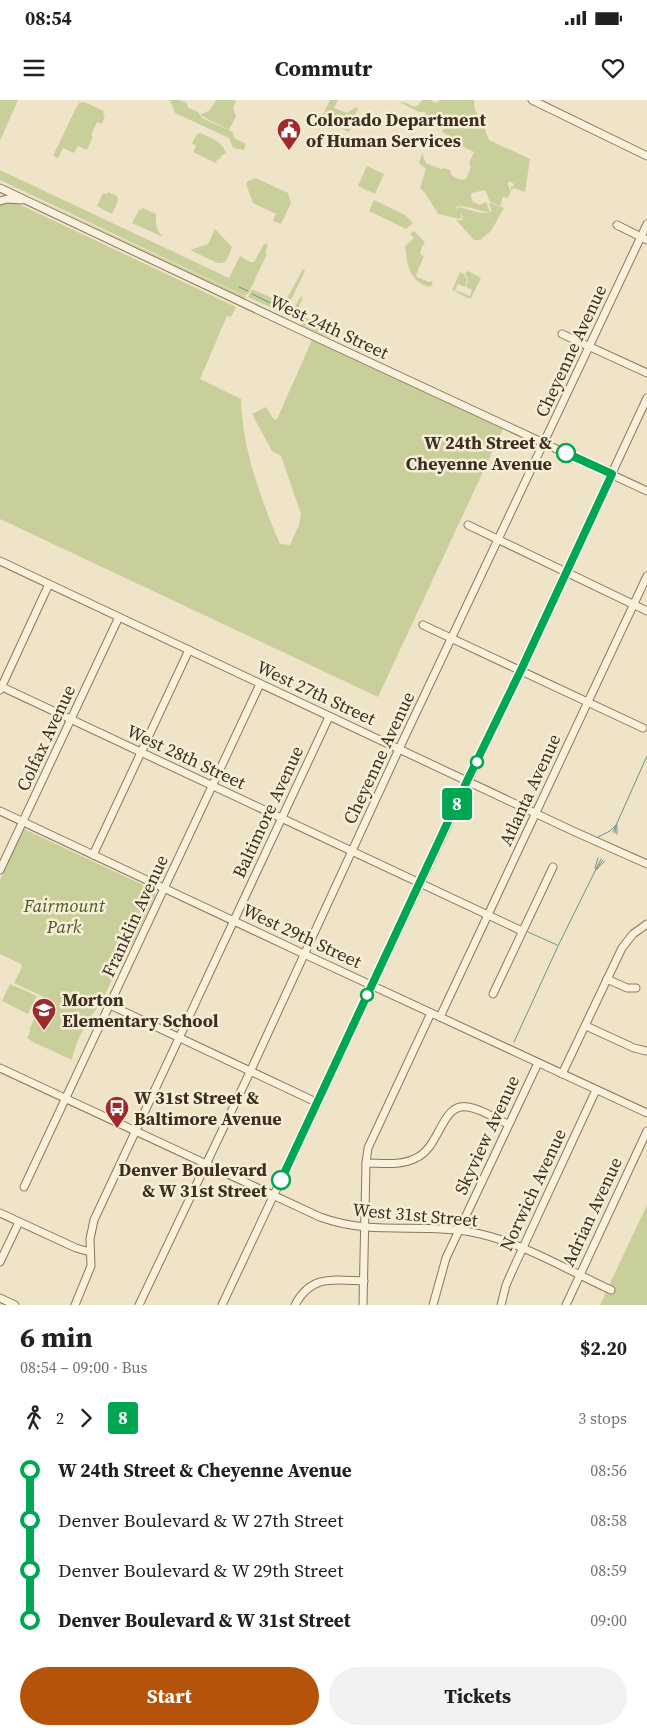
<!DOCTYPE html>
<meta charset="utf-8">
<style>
:root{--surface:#fff;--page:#f2f2f2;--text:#202124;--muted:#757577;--accent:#b45309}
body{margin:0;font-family:"Source Serif 4",serif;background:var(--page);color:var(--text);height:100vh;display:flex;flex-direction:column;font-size:19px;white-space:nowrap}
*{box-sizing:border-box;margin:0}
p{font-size:16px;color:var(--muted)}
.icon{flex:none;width:28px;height:28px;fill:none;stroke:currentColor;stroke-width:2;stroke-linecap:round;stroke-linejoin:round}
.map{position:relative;height:1205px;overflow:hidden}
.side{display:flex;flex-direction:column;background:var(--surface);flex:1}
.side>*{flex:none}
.badge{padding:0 10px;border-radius:4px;font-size:18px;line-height:32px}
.map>.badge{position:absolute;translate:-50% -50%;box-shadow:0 0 0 2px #fff}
.legs{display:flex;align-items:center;gap:8px;height:55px;padding:0 20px;font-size:16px}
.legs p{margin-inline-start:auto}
.summary{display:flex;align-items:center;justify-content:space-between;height:85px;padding:0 20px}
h1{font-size:28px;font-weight:700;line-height:38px}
.primary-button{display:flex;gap:10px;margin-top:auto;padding:10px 20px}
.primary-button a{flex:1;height:58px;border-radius:30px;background:var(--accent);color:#fff;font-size:20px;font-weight:700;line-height:58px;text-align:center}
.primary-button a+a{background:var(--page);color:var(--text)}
ul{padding:0 20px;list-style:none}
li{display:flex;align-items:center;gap:18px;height:50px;font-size:19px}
li i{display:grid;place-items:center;width:8px;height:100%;margin:0 6px;background:currentColor}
li i::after{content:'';width:12px;height:12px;margin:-6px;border:4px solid;border-radius:50%;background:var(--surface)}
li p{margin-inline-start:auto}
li:first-child i{background:linear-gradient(#0000 50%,currentColor 0)}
li:last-child i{background:linear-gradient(currentColor 50%,#0000 0)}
.status{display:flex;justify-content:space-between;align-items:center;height:35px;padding:0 25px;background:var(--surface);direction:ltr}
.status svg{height:14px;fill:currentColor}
header{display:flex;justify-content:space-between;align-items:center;height:65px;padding:0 20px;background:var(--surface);font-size:22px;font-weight:700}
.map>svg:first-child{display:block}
</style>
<div class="status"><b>08:54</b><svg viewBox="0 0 49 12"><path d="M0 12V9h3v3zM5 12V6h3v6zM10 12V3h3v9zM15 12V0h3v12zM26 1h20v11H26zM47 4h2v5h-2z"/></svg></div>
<header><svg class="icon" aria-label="menu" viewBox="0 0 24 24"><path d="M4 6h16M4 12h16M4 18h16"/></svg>Commutr<svg class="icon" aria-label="heart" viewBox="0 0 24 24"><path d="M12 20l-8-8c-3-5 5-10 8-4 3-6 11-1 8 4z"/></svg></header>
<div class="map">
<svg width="647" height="1205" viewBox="0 0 647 1205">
<rect width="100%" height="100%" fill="#f0e4c8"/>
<g fill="#c9cf9b">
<polygon points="0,0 18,0 0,41"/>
<polygon points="170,0 180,0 188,4 187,7 198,12 202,18 233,32 234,38 246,44 244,50 233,48 229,38 175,13"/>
<polygon points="216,0 236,0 233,8 236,16 229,30 200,15 210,10"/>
<polygon points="330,0 338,0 334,8 347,13 356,7 358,8 349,32 321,19"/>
<path d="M422 0H430L436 3 440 0H474L475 10 484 26 489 40 530 59 525 92 514 88 511 90V86L513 87 514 84 509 81 508 85 511 91 508 98 503 97 500 106 490 102 485 90 472 93 471 97 473 102 480 105 486 102 490 112C479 112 465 104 456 107L458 112 457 109 459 107C469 109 483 116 492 111L489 104 490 103 504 108 491 131 480 140H474L456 120H462L463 116 460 113 462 118 459 119 438 114 425 93 420 88 426 69 419 63 422 53 426 63 441 69 444 68 450 70 452 76 461 80 466 79 471 67 469 63 474 52 460 45 461 42 442 32 446 24C443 16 433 16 426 16L425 12H419L401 3 400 2C411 2 415 13 422 0Z"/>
<polygon points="84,2 104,11 103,15 105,16 102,24 97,22 91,35 93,36 87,50 78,46 74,53 63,48 58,58 53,56 76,8 79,3"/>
<path d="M200 33C211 38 222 41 226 53L221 56V58L217 60 216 63 193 52 196 46 192 43 197 34Z"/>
<polygon points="367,66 384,74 375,94 358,86"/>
<polygon points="0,70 229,178 240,156 250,162 254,162 264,144 268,144 265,153 267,154 248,194 246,194 245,196 0,80"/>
<polygon points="256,78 288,93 291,103 281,124 273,121 276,114 253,103 246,84 248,81"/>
<polygon points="0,82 246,197 245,199"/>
<polygon points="108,92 117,96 118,101 112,114 97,106 103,93 107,94"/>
<polygon points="374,100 405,115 413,123 406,129 369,111"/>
<path d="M6 103H16L27 108 236 207 231 217 227 216 200 279 241 299C242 348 261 400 280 444L290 445 299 425 301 414 281 356 272 351 252 314 266 307 274 320 277 319 312 240 503 329 378 597 0 419V104Z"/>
<path d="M143 108 156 114C156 124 155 128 163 137L132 123 139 110Z"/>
<polygon points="215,129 232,147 226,161 222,163 217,163 190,150 208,144"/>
<path d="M414 131 425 142 422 147 420 154 424 156 416 175 417 177 429 182 432 181 433 183 430 187C409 182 407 164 405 146L414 138 410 134Z"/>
<polygon points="303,169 305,171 287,208 280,206 278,207 281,212 248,197 252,189 279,201 285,202"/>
<polygon points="468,171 481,178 471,198 470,199 452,190 460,172 464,174 467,180 465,187 458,184 455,190 470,196 472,190 466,187 468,180 465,173"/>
<polygon points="302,196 303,197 297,211 300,212 300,215 334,230 330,238 301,225 302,223 305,224 302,222 299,214 293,211 299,199"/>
<path d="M24 729 154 790 153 793 156 794 130 849 127 848 102 901V905C90 910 73 948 72 960L33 942 27 938 30 932V928L44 897 14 883 22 867 21 864 0 854V780Z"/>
<polygon points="10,884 37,896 28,914 2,901"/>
<polygon points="647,1105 647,1205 600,1205 605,1194"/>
</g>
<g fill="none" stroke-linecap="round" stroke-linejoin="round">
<g stroke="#6f938a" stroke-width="1">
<polyline points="239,187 248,191"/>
<polyline points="252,194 279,207 280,202"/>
<polyline points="617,725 617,734"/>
<polyline points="613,732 647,656"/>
<polyline points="615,733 616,727"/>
<polyline points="598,737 610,731 615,726"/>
<polyline points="595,768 598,758"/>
<polyline points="596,769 603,760"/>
<polyline points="595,771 605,761"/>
<polyline points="528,832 557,845"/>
<polyline points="514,942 558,846 601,759"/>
</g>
<defs>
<g id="minor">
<polyline points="532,0 647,56"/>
<polyline points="0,88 309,234 647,391"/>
<polyline points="0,101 7,99 22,100"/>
<polyline points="617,125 647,140"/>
<polyline points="562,234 647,273"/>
<polyline points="468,425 647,511"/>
<polyline points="0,461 573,731 647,764"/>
<polyline points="423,525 643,628"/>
<polyline points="0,586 522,831"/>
<polyline points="0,590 49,484"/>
<polyline points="0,711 304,854 647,1013"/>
<polyline points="93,755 189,550"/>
<polyline points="0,770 119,517"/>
<polyline points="607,879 627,888 636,888"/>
<polyline points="493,894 553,767"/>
<polyline points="110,905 318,1003"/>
<polyline points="440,917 647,476"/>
<polyline points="586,926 634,948 646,951"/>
<path d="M0 968 320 1117C372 1136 419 1123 471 1132 520 1141 565 1169 611 1190"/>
<polyline points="562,974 622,848 633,834 647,824"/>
<path d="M366 1063C382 1063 401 1066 416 1058 441 1047 441 1002 468 1007 482 1009 496 1019 508 1024"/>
<polyline points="24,1087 260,584"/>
<polyline points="0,1113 76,1148 90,1152"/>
<polyline points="0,1162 19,1122"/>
<polyline points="0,1198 15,1205"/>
<polyline points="75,1205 91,1166 90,1139 94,1120 329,617"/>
<polyline points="139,1205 250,972 399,649 647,124"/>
<path d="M222 1205C364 903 507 601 647 298"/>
<path d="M295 1205C311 1174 334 1180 364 1181"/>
<polyline points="363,1205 366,1063 368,1048 431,913"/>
<polyline points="433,1205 446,1158 538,963"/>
<polyline points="501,1205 506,1185 514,1167 596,990"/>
<polyline points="566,1205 647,1031"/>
</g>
</defs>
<use href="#minor" stroke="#8d765c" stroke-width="9"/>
<use href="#minor" stroke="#faf1dc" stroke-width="7"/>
</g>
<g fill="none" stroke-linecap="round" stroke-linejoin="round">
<defs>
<polyline id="line-1" points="281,1080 467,681 521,570 612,374 566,353"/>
</defs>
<use href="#line-1" stroke="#fff" stroke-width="11"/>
<use href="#line-1" stroke="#00a651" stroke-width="8"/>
</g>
<defs>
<symbol id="civic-pin" viewBox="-11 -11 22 30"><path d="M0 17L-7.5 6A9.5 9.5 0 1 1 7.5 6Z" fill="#9e2a2b" stroke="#f7eed8"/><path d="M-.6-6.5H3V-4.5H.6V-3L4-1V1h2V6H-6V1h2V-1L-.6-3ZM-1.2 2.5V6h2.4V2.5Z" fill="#fff"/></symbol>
<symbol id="school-pin" viewBox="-11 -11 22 30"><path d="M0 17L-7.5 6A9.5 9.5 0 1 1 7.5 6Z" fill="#9e2a2b" stroke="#f7eed8"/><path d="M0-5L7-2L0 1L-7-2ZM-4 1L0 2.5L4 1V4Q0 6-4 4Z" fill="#fff"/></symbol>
<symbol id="bus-pin" viewBox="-11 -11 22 30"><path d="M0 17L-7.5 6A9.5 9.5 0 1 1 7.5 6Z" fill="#9e2a2b" stroke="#f7eed8"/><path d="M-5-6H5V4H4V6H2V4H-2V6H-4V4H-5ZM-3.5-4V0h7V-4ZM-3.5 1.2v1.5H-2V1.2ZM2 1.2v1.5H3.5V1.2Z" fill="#fff"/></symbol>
</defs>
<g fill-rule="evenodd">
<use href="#civic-pin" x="275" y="16" width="28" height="38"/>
<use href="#school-pin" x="30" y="896" width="28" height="38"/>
<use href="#bus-pin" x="103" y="994" width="28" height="38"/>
</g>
<g fill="#fff" stroke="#00a651" stroke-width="2.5">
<circle cx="566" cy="353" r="9"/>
<circle cx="477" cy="662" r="6"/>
<circle cx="367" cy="895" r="6"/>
<circle cx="281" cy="1080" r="9"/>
</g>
<g text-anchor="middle" stroke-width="5" stroke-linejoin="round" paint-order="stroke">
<g font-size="18" font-weight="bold" fill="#3d2e20" stroke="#f7eed8" text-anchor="start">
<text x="306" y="26">Colorado Department<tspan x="306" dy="21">of Human Services</tspan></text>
<text x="62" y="906">Morton<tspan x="62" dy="21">Elementary School</tspan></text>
<text x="134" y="1004">W 31st Street &amp;<tspan x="134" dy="21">Baltimore Avenue</tspan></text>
</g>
<g font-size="18" fill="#3d2e20" stroke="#f7eed8">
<text transform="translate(329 227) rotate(25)" y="6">West 24th Street</text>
<text transform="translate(571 251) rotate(-65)" y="6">Cheyenne Avenue</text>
<text transform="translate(316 593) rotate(25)" y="6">West 27th Street</text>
<text transform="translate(46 638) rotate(-65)" y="6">Colfax Avenue</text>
<text transform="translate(186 657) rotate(25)" y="6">West 28th Street</text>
<text transform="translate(379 658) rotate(-65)" y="6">Cheyenne Avenue</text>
<text transform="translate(530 690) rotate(-65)" y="6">Atlanta Avenue</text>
<text transform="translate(268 712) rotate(-65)" y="6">Baltimore Avenue</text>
<text transform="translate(135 816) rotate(-65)" y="6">Franklin Avenue</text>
<text transform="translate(302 836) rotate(25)" y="6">West 29th Street</text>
<text transform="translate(487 1035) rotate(-65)" y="6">Skyview Avenue</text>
<text transform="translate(533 1090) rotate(-65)" y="6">Norwich Avenue</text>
<text transform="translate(592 1112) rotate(-65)" y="6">Adrian Avenue</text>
<text transform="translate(415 1115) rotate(5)" y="6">West 31st Street</text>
</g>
<g font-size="18" font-weight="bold" fill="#3d2e20" stroke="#f7eed8" text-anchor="end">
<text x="552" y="349">W 24th Street &amp;<tspan x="552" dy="21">Cheyenne Avenue</tspan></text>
<text x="267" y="1076">Denver Boulevard<tspan x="267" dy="21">&amp; W 31st Street</tspan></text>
</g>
<g font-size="18" font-style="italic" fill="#4d5a26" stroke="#f7eed8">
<text x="64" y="812">Fairmount<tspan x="64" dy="21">Park</tspan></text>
</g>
</g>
</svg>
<b class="badge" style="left:457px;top:704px;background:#00a651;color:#fff">8</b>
</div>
<section class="side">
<div class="summary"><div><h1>6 min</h1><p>08:54 – 09:00 · Bus</p></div><b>$2.20</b></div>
<div class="legs"><svg class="icon" aria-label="walk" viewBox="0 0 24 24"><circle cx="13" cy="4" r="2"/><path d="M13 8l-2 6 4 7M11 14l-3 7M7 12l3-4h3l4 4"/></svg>2<svg class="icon" aria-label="forward" viewBox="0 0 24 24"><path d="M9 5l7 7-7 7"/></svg><b class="badge" style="background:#00a651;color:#fff">8</b><p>3 stops</p></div>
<ul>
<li><i style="color:#00a651"></i><b>W 24th Street &amp; Cheyenne Avenue</b><p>08:56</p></li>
<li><i style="color:#00a651"></i><span>Denver Boulevard &amp; W 27th Street</span><p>08:58</p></li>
<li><i style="color:#00a651"></i><span>Denver Boulevard &amp; W 29th Street</span><p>08:59</p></li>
<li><i style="color:#00a651"></i><b>Denver Boulevard &amp; W 31st Street</b><p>09:00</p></li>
</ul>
<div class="primary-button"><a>Start</a><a>Tickets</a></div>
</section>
